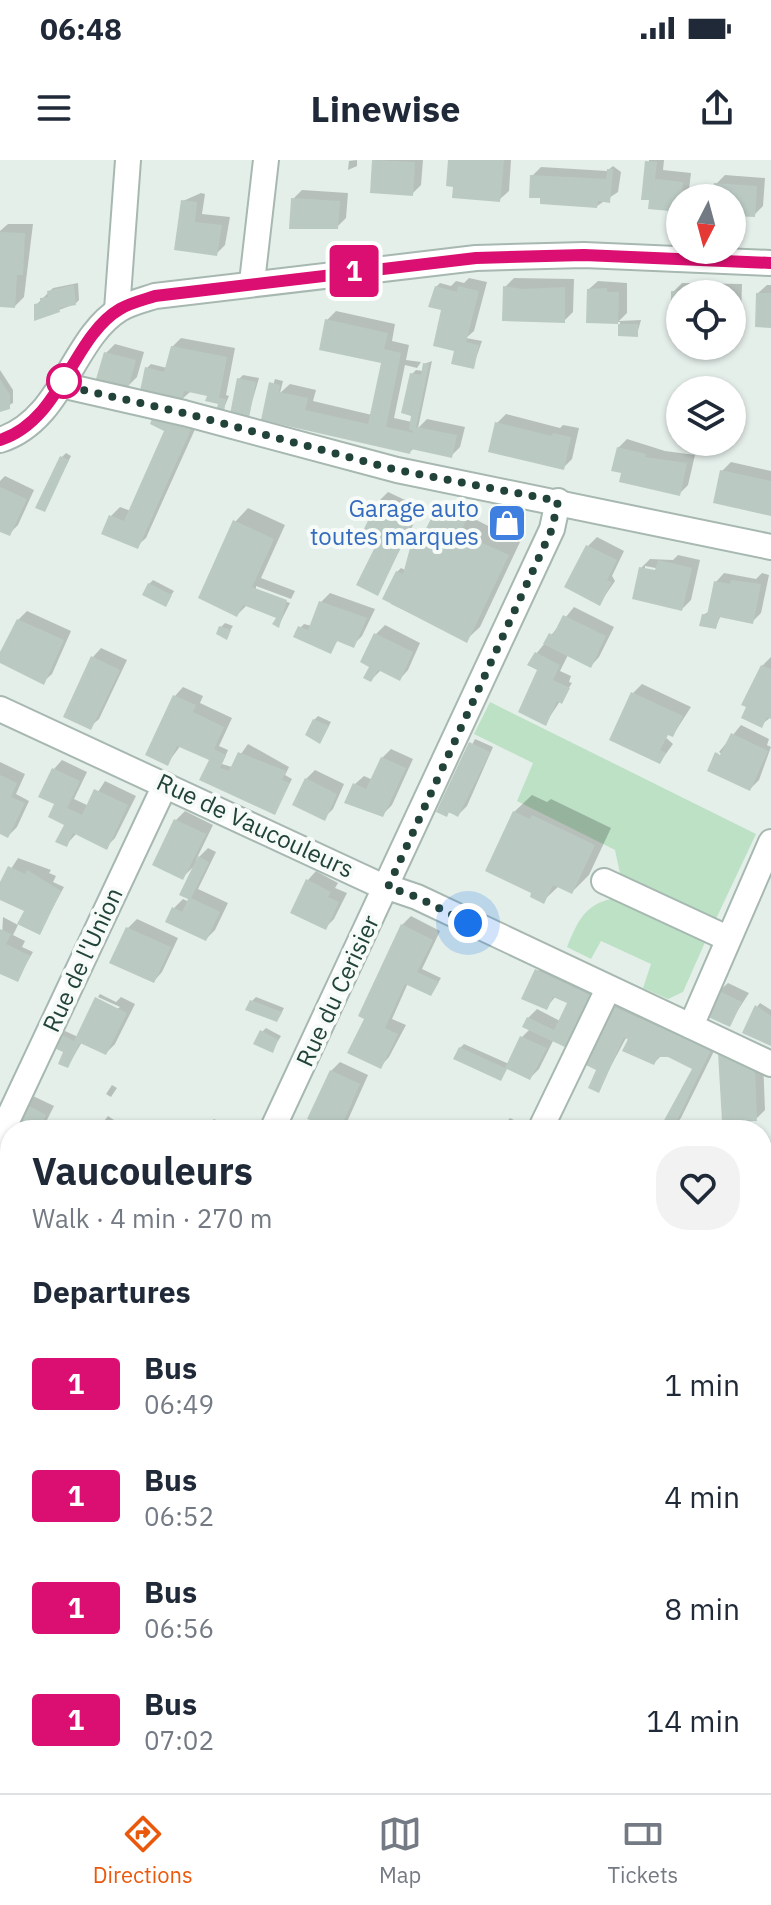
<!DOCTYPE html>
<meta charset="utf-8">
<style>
:root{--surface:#fff;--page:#f2f2f3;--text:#1f2937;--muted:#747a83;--line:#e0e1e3;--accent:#ea580c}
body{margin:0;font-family:"IBM Plex Sans",sans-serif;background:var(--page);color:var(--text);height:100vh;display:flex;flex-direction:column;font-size:30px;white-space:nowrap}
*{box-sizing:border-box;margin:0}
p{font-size:26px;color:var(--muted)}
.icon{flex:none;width:44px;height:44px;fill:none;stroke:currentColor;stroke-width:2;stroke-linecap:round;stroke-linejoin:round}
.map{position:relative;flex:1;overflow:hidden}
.side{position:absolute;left:0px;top:960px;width:772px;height:674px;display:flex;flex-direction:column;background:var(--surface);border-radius:32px 32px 0 0;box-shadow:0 2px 6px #0004}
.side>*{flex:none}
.badge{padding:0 16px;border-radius:6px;font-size:28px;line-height:52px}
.needle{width:52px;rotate:186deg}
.tools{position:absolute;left:666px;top:24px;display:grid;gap:16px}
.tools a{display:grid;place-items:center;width:80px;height:80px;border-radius:50%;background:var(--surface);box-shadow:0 2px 6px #0004;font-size:40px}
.you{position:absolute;width:40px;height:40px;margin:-20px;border:6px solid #fff;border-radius:50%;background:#1a73e8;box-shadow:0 0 0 12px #1a73e833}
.map>.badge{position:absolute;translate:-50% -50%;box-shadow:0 0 0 4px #fff}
h2{padding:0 32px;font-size:30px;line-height:72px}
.round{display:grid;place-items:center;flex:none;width:84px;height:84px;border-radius:32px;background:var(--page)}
.overview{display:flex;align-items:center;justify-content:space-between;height:136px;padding:0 32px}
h1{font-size:38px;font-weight:700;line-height:60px}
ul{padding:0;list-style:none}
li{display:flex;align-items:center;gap:24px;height:112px;padding:0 32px}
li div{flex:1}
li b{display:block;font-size:30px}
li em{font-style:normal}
li .badge{min-width:88px;font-weight:700;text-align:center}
.status{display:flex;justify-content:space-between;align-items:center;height:56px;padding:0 40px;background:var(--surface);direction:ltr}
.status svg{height:22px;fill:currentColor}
header{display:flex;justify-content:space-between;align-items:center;height:104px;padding:0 32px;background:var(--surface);font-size:36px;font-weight:700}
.tabs{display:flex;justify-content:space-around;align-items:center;height:112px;border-top:2px solid var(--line);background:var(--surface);font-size:22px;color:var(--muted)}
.tabs a{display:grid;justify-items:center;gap:4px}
.tabs .current{color:var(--accent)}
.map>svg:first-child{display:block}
</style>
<div class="status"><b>06:48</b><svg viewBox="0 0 49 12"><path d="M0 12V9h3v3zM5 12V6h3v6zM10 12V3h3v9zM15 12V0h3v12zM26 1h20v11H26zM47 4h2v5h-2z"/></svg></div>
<header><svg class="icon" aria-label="menu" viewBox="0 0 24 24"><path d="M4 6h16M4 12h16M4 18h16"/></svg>Linewise<svg class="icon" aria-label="share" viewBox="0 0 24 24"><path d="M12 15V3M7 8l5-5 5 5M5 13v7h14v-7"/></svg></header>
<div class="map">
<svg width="771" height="1633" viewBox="0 0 771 1633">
<rect width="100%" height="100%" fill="#e5efea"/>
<g fill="#bce1c5">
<polygon points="490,542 756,674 715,761 621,718 615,690 517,641 533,603 474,574"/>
<path d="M611 739 706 780 683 832 668 839 643 828 651 804 601 781 591 799 567 787C577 763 584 745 611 739Z"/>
</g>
<g fill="#0003" fill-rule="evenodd">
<polygon points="357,0 357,6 348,10 349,1"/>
<polygon points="374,0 423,0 421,25 412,34"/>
<polygon points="450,0 511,0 509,31 500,39"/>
<polygon points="649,0 664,0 663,10 691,13 688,38 650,48"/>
<polygon points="613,6 621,12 618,32 597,46 532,16 541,7 607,11"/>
<polygon points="725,15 765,18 763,46 754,55 732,54 732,38 715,38 716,24"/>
<polygon points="302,30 348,33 346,58 337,67 293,39"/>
<polygon points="201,33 205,34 202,54 230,57 225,85 216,94 184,90 183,41"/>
<polygon points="8,64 33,64 24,137 15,146 0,145 0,71"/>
<polygon points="469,118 487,122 474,171 466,178 482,181 473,207 458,185 436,127 440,123 451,126 456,121 464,123"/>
<polygon points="514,118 574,119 573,152 564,161 505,127"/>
<polygon points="598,121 627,123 627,153 619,161 641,160 637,174 620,174 620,162 589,161 589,129"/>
<polygon points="78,123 79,140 75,144 59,150 36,145 53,128"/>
<polygon points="682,123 742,124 741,156 732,165 732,134 680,134 680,164 673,132"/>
<polygon points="767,125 771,125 771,166 758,133"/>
<polygon points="336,151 395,164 392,181 409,185 406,200 421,202 417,208 405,205 394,258 412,262 412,214 416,210 423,211 424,204 432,201 418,268 427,259 465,267 460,287 451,296 414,288 410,292 263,259 275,219 283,221 280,233 290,224 316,230 313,241 372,255 384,201 327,160"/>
<polygon points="181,178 235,188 226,235 229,236 223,250 211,228 190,232 181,240 147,208 151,204 167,208 172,187"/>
<polygon points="115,184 144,192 137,217 128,226 106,193"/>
<polygon points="0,210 13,230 13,243 0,250"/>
<polygon points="243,215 259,218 248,256 239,219"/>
<polygon points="506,254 560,268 563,265 579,268 572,299 563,308 497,263"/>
<polygon points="201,256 146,378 137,386 111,356 120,347 131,351 167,270"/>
<polygon points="627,279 665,291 695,295 688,325 679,334 624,312 618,288"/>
<polygon points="66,293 71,296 44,350 62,297"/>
<polygon points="731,302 771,311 771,354 722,311"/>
<polygon points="5,316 34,330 18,365 9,374 0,369 0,321"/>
<polygon points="388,332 422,348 377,433 379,341"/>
<polygon points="443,343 520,382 480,467 466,480 391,444 397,412 401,408 407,411 412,389 419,386"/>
<polygon points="248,348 285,365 261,418 295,431 291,439 256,426 256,430 290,443 279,465 278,457 247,445 237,455 235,362"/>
<polygon points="597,377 624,391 612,416 615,421 600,443 588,386"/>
<path d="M678 395 700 400 691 440 682 449 641 408 650 399 673 400ZM645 406 666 410H645Z"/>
<polygon points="724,413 756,419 762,413 769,415 761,453 752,462 721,455 716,467 703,455 710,451 716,422"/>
<polygon points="153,420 174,431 165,444 149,424"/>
<polygon points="330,433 375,449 362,476 353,485 338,480 330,492 300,468 304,464 312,466 321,442"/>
<polygon points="574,447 614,467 599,497 591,506 568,495 560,511 571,516 569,522 572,523 545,564 536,494"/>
<polygon points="27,451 71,471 52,514 43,522 0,501 18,460"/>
<polygon points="225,463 233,466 226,477 221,467"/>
<polygon points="385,465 420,483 408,510 400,519 381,510 371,520 376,474"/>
<polygon points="101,488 127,500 99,559 90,567 93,497"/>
<polygon points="771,497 771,557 761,565 762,506"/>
<polygon points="642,524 691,547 673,575 663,575 673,584 660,602 611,579 633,533"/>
<polygon points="183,527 203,536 200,543 232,558 219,586 228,590 222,604 232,607 248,584 289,607 285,615 292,619 274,653 219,627 215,592 181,585 167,604 175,536"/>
<polygon points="318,556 331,562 320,582 314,560"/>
<polygon points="741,565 769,579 767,585 771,587 759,620 750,629 710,610 718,592 718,596 729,600 719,592"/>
<polygon points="475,579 493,587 467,646 458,655 439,650"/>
<polygon points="391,589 413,599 392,645 383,654 355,624 364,616 373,620 382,598"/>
<polygon points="62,600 87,612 74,639 89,646 105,621 136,636 115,678 106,687 77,673 66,685 66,664 57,643 54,609"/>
<polygon points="0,602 25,614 16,634 29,641 17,667 8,676 0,672"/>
<polygon points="315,610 344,624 333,649 324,658 306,619"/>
<polygon points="532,635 547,642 551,639 611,668 589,715 572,732 559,726 543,741 514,652"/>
<polygon points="185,651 213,665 196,700 208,688 216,692 198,729 228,743 215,770 206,779 174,748 183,739 189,742 195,705 183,717 176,660"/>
<polygon points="18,698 51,710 49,713 56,716 53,722 64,727 39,773 27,750 0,738 0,726"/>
<polygon points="316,711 338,723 335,728 347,733 334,759 325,768 308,720"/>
<polygon points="411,756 440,771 422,809 441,818 431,834 408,823 392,859 406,865 389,897 381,906 367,858 402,765"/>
<polygon points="3,757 18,765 13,775 25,781 22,787 33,792 17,820 0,812"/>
<polygon points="137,759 178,778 162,812 154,821 128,768"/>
<polygon points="541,806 599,826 575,876 554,879 539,909 530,918 507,907 500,919 460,888 464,884 509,904 522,877 531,868 528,858 537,849 560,861 569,842 556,836 546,848 524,838"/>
<polygon points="728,823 749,833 729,864 719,831"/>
<polygon points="100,834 116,842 121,837 135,844 115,884 106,893 82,882 68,906 65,891 56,887 61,875 65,871 78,877 120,847 98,837"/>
<polygon points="256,837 284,848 280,856 276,860 252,841"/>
<polygon points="622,838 719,881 681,958 673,967 695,908 668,895 662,895 654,903 626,878 598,930 599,909 613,847"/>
<polygon points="760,843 771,850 771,884 757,847"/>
<polygon points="266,868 281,876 272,891 262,872"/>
<polygon points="729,885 763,900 765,950 756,959 724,960 720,894"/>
<polygon points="340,902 368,915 347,962 337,970 310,958 331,911"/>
<polygon points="112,925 117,928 111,937 106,934"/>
<polygon points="33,936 54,946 42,970 12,970 24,944"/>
<polygon points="108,956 114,960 108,970 97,970"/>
<polygon points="510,958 531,969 530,970 500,970"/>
<polygon points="214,959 237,970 204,970"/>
<polygon points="66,965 81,970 60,970"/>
<polygon points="0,1030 10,1035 0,1060"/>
<polygon points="762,1088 771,1091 771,1128 764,1135"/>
<polygon points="0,1100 10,1104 10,1205 0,1200"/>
<polygon points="762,1158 769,1161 767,1186 762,1190"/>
<polygon points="0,1283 10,1288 10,1356 0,1352"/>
<polygon points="762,1416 771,1419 771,1480 765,1486 771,1488 771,1497 766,1504 762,1503"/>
<polygon points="3,1459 10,1463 10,1489 0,1505"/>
<polygon points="771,1509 771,1575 762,1571 762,1521"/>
<polygon points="116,1624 134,1633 106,1633"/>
<polygon points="288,1624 347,1624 342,1633 283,1633"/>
<polygon points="362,1624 396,1624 391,1633 358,1633"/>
<polygon points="479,1624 502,1624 507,1626 504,1633 484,1633"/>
</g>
<g fill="#bacac3">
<polygon points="372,0 415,2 413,36 370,33"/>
<polygon points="448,0 504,0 500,42 452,38 453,27 446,26"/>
<polygon points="645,1 657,2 655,19 683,22 680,52 648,49 649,40 641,40"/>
<polygon points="607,9 613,9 610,43 598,41 597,48 540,44 540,38 529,38 530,15 606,19"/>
<polygon points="714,23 757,26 755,57 732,56 732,38 713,38"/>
<polygon points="291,38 340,41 338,69 289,69"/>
<polygon points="181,40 197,42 195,62 222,65 217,96 174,90"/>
<polygon points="0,72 25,73 23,115 17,115 15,148 0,147"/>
<polygon points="74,125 76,145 59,148 60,152 34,161 34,144 40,143 40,138 48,137 47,131"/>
<polygon points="435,126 457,132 458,126 479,131 466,182 479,185 474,209 451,204 454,191 433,186 441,150 428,147"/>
<polygon points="503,126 522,129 565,127 565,163 502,161"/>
<polygon points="607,128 607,132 619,132 618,164 586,163 587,129"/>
<polygon points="671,131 690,131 680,134 680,166 671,165"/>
<polygon points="756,133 771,133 771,168 755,167"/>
<polygon points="325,159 388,173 384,189 401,193 386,267 415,273 409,269 411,256 401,253 410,213 421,215 423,203 429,204 416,267 457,275 452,298 411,289 410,294 261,260 269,222 280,225 279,232 308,238 305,250 368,264 381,203 319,190"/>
<polygon points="618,164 638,164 638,177 618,176"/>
<polygon points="171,186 227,197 219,238 226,239 224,252 216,251 218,244 205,241 207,236 184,231 181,243 140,231 145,207 164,212"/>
<polygon points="104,192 136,200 128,228 96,219"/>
<polygon points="237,218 256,222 249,258 230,254"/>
<polygon points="0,219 10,235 10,249 0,252"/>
<polygon points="153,256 193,265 138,389 101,374 109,355 124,361 164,271 150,264"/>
<polygon points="495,262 552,276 553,273 571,277 564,310 488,292"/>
<polygon points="617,287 646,294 645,297 687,303 680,336 619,322 621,313 611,311"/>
<polygon points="60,296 69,300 45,352 35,348"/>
<polygon points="720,310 771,321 771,356 713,343"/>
<polygon points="0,327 27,339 10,376 0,372"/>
<polygon points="378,340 415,357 378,436 356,425 379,379 363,371"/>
<polygon points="438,345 467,359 460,373 509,395 467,483 382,439 396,411 403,414 410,388 415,390"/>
<polygon points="233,360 274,379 252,427 287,440 279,468 272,464 276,458 243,445 237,457 198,438"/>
<polygon points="586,385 617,400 607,420 612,422 600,446 564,427"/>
<polygon points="658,400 692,408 682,451 632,439 639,407 655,410"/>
<polygon points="731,420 761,424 753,464 719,457 716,469 699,466 702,454 707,455 714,421 730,424"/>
<polygon points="148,423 172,435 166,447 142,435"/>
<polygon points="319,441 367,458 354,488 337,481 331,494 293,477 298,466 308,470"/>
<polygon points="563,455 606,476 591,508 543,484 549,473 553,475"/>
<polygon points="17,459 64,480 44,525 0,503 0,492"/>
<polygon points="219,466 231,470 227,480 216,474"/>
<polygon points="374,473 413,492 400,521 378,510 371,522 363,518 369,507 360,502"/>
<polygon points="535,492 560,505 553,520 570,528 562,544 557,541 546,566 518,552 537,510 527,505"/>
<polygon points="91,496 120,510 91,570 63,557"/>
<polygon points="761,505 771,509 771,559 767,557 762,568 741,558 746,547 741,545"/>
<polygon points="631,532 683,556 673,577 668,575 660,590 666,593 660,604 609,580"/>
<polygon points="173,535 196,545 193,552 224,567 214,589 226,595 220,608 229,611 238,592 286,611 282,620 290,623 275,655 199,620 209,600 177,586 168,606 145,595"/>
<polygon points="313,559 329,566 320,584 305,575"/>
<polygon points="731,573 768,591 750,631 707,611 715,592 720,595"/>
<polygon points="469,582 490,592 458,657 449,652 447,657 436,652"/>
<polygon points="381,597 406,608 383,657 344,643 353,623 366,629"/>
<polygon points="52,608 80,621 67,648 82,655 94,629 128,645 107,690 73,673 67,687 55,682 64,665 48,657 54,644 38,637"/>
<polygon points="0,615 17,623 11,637 25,643 8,678 0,674"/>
<polygon points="305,618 337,634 325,661 292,645"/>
<polygon points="513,651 530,659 532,655 595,685 572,734 553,725 544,744 530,737 531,733 485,711"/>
<polygon points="174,659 206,674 183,720 152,705"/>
<polygon points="198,696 209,702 191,738 220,752 206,781 165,762 172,747 182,752 188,739 179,735"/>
<polygon points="8,706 25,714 27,710 61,731 40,775 17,764 24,751 0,740 0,722"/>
<polygon points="306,719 331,732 328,737 339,742 326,770 290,753"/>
<polygon points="401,764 433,780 417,812 439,822 431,836 405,824 385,868 398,874 381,909 347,893 364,859 358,856"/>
<polygon points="126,767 171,787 154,823 109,803"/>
<polygon points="0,769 11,774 6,784 30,796 18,822 0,814"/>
<polygon points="535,809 592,836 567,888 522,867 527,857 554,870 567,843 553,837 547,850 521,839"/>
<polygon points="717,830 742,842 730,867 706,856"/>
<polygon points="95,837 127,853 106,895 80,883 68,908 58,904 63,892 54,888 59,874 74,881"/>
<polygon points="250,840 282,852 277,862 245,850"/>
<polygon points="755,845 771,856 771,886 742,873"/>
<polygon points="612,846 711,890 673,969 662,964 692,909 668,897 658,897 654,905 622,891 628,879 624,877 599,933 588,928 596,910 584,904"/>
<polygon points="260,870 278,880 273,893 253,884"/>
<polygon points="520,876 547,888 530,920 507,909 501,921 453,899 459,887 505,908"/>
<polygon points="718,893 755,909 757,961 722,962"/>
<polygon points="330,910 360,924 340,970 307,959"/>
<polygon points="23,943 46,955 39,970 10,970"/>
<polygon points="762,1099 766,1100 765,1137 762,1137"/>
<polygon points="0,1119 10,1123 3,1140 10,1143 10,1207 0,1203"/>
<polygon points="0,1302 10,1307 10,1359 0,1354"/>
<polygon points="762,1427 771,1431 771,1475 768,1474 763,1490 771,1495 766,1507 762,1505"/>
<polygon points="0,1471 10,1476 0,1504"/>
<polygon points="763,1514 771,1518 768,1547 771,1548 771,1577 762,1573"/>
<polygon points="175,1624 210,1624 206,1633 195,1633"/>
<polygon points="286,1624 334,1624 342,1628 339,1633 281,1633"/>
<polygon points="360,1624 376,1624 390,1630 388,1633 355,1633"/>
<polygon points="474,1624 490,1624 504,1630 479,1633 480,1627"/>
<polygon points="620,1624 683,1624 678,1633 619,1633"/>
</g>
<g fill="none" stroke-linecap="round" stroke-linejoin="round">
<defs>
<g id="minor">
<polyline points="252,122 266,0"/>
<polyline points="117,150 128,0"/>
<polyline points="61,225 184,253 397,310 771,387"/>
<path d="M0 280C63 260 72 178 120 149 130 143 143 140 155 136L476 98 584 95 771 103"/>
<polyline points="0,549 373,722 417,737 771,904"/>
<polyline points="604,721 727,778"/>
<polyline points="691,866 771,682"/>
<polyline points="272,970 552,369 558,341"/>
<polyline points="540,970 608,829"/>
<polyline points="0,976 165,625"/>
<polyline points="0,993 10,998"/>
<polyline points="762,1274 771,1225"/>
<polyline points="762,1338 771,1343"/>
<polyline points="0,1429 10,1434"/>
<polyline points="418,1624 438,1633"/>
<polyline points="240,1633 245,1624"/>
<polyline points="736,1633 739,1624"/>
</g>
<g id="major">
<polyline points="0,1252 10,1256"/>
<polyline points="762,1606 771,1610"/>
</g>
</defs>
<use href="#minor" stroke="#a7b8b1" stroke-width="28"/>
<use href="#major" stroke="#c1cac8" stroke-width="28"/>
<use href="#minor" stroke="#fff" stroke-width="24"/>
<use href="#major" stroke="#66a895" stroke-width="24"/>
</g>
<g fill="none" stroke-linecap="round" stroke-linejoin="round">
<defs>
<path id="line" d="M0 280C62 260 72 177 120 149 130 143 143 140 155 136L476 98 584 95 771 103"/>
</defs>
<use href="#line" stroke="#fff" stroke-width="18"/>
<use href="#line" stroke="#da0f71" stroke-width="12"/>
<polyline stroke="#224339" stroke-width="8" stroke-dasharray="0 14.4" points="64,221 61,225 184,253 397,310 558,341 552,369 388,727 417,737 468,763"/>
</g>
<defs>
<symbol id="shop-square" viewBox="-11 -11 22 22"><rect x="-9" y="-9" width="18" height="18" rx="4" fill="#3f7fe0" stroke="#f6fbf8"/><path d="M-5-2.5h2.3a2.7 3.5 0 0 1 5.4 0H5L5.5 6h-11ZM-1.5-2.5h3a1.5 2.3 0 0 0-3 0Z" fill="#fff"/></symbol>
</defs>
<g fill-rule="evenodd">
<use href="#shop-square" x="485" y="341" width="44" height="44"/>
</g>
<circle fill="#fff" stroke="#da0f71" stroke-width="4" cx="64" cy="221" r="16"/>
<g text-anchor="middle" stroke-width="8" stroke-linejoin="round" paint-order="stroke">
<g font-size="24" fill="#366cbe" stroke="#f6fbf8" text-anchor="end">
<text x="479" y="357">Garage auto<tspan x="479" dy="28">toutes marques</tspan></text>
</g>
<g font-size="24" fill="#224339" stroke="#f6fbf8">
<text transform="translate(255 666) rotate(25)" y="8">Rue de Vaucouleurs</text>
<text transform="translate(83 800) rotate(-65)" y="8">Rue de l'Union</text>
<text transform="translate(338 831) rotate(-65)" y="8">Rue du Cerisier</text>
</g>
</g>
</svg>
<div class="tools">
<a><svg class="needle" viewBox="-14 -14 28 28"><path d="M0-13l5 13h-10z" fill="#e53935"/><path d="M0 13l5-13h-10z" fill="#747a83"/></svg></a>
<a><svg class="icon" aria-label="locate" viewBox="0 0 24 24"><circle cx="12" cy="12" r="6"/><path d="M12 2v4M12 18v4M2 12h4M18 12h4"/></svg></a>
<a><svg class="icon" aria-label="layers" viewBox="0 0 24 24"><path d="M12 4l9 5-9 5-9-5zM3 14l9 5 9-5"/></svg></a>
</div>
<div class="you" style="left:468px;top:763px"></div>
<b class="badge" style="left:354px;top:111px;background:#da0f71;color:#fff">1</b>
<section class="side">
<div class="overview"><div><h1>Vaucouleurs</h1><p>Walk · 4 min · 270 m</p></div><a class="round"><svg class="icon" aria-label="heart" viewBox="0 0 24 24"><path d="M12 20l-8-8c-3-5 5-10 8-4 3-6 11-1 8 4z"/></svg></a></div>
<h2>Departures</h2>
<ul>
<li><span class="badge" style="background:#da0f71;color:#fff">1</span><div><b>Bus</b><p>06:49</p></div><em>1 min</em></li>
<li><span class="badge" style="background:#da0f71;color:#fff">1</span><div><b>Bus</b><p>06:52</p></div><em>4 min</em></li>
<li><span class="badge" style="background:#da0f71;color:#fff">1</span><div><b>Bus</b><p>06:56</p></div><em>8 min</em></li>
<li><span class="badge" style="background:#da0f71;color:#fff">1</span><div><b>Bus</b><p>07:02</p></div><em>14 min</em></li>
</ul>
</section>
</div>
<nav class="tabs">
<a class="current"><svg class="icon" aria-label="directions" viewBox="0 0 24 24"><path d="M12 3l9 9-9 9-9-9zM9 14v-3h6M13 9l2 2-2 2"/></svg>Directions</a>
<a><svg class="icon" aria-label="map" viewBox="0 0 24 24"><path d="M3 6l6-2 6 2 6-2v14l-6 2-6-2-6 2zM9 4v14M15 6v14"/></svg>Map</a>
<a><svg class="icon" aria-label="tickets" viewBox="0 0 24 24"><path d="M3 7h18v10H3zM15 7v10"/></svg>Tickets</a>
</nav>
